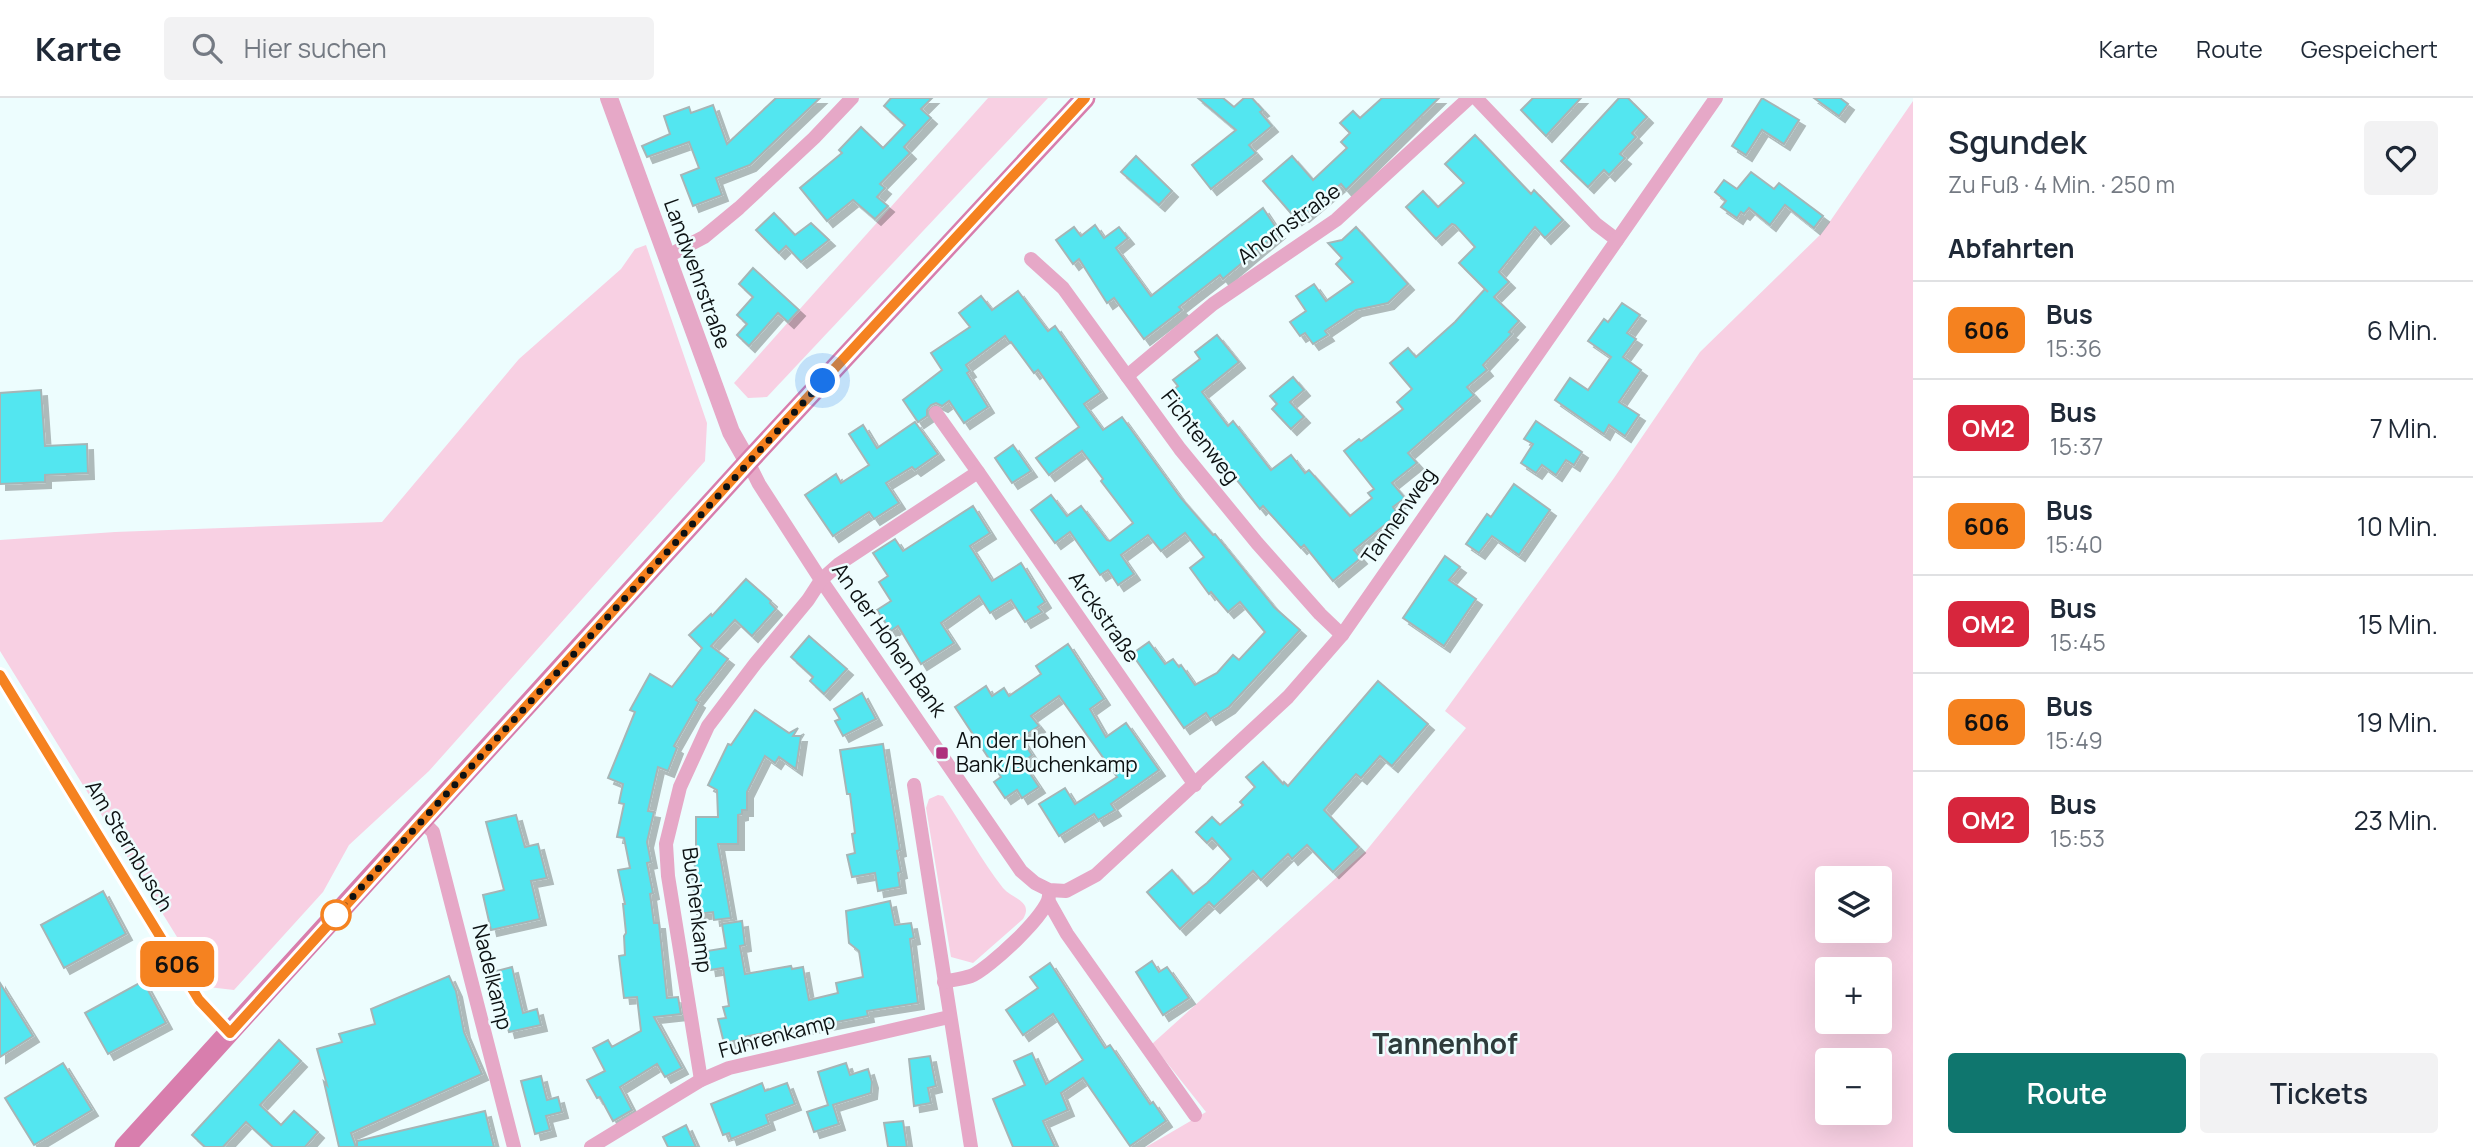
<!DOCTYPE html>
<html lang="de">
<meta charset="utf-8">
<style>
:root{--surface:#fff;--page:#f2f2f3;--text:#1f2937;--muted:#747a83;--line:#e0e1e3;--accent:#0f766e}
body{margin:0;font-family:Manrope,sans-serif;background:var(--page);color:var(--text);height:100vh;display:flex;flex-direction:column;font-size:26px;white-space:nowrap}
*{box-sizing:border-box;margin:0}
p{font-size:23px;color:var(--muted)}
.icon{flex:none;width:38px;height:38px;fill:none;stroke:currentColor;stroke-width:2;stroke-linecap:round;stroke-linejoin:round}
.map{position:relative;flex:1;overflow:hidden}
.sheet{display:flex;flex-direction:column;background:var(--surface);width:560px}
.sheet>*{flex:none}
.badge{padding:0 14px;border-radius:10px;font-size:24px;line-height:46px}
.tools{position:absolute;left:1815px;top:768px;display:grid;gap:14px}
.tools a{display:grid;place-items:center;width:77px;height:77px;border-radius:7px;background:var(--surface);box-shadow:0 7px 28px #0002;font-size:35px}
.you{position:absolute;width:35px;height:35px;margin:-18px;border:5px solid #fff;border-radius:50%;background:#1a73e8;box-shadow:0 0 0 10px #1a73e833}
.map>.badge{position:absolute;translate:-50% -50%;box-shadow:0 0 0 4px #fff}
h2{padding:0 35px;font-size:26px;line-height:63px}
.round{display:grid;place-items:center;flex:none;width:74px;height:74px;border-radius:7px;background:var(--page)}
.head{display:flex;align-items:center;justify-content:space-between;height:119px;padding:0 35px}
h1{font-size:33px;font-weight:600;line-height:52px}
.cta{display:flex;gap:14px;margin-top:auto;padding:14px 35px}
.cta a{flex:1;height:80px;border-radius:7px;background:var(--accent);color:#fff;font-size:28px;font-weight:600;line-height:80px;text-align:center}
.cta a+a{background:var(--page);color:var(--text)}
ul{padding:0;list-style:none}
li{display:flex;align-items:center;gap:21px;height:98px;padding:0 35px;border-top:2px solid var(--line)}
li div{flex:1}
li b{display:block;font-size:26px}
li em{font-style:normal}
li .badge{min-width:77px;font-weight:700;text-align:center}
header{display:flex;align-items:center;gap:42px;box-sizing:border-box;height:98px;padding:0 35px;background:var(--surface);border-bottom:2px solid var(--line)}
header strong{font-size:33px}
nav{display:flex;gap:38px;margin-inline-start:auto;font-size:24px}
.search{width:490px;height:63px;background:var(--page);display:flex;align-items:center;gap:18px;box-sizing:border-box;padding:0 24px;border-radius:7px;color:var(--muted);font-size:26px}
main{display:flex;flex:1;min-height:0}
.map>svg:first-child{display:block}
</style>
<header>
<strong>Karte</strong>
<div class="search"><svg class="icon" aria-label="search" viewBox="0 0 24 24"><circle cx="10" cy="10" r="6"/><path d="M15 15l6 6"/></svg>Hier suchen</div>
<nav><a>Karte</a><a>Route</a><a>Gespeichert</a></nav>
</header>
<main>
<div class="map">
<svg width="1913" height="1049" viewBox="0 0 1913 1049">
<defs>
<filter id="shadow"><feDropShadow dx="6" dy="6" stdDeviation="0" flood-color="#0004"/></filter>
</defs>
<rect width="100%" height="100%" fill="#edfdfe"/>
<g fill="#f8d0e3" fill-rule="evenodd">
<polygon points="988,0 1048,0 767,299 748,300 734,285"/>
<path d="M1913 3V1049H1146L1206 1014 1152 946 1366 753 1466 630 1445 613 1614 380 1700 254 1822 135ZM1827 780H1880V833H1827ZM1827 872H1880V924H1827ZM1827 962H1880V1015H1827Z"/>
<polygon points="646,147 707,325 705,363 429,673 349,747 323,794 234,892 208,889 0,553 0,442 115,434 382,424 519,261 621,171 635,151"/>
<path d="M938 697 943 698C963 728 981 762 1003 790 1012 801 1034 803 1023 821L973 865 951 859 926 710 929 701Z"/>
</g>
<g fill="#52e6f0" stroke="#a6b5b6" stroke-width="2" filter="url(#shadow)">
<polygon points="776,0 820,0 750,67 716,80 722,97 693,108 681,77 699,70 689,44 647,59 642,48 670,36 664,18 689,9 691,15 713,7 727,46"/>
<polygon points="891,0 932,0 921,11 931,20 904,49 910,55 880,86 885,90 877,99 888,108 875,121 853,102 827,123 800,90 842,55 839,52 861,29 883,50 905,27 884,8"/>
<polygon points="1198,0 1223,0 1234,9 1244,0 1252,0 1263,12 1260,14 1272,28 1249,47 1256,55 1211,91 1192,67 1236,32"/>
<polygon points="1382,0 1439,0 1346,92 1341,86 1303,118 1301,117 1296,121 1263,83 1292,58 1313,82 1347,50 1341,44 1350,35 1340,25 1353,13 1360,20"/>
<polygon points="1533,0 1581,0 1546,38 1521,12"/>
<polygon points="1619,0 1628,0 1647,19 1632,35 1636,39 1620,56 1625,60 1609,77 1604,72 1588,89 1561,63"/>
<polygon points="1762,0 1799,22 1784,46 1762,32 1746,57 1732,48"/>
<polygon points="1814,0 1840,0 1848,6 1839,18"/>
<polygon points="1475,37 1531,96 1534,92 1563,122 1545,140 1535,129 1499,174 1509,184 1494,199 1519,223 1509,234 1512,236 1483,267 1487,272 1467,289 1474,297 1408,355 1417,365 1392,385 1405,400 1393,409 1398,416 1354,452 1361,460 1333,483 1304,447 1301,450 1263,408 1260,411 1168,296 1178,288 1173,282 1200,261 1195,254 1217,237 1239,264 1202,294 1228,328 1233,323 1271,372 1291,357 1305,375 1309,372 1350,418 1372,400 1368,395 1374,391 1344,353 1359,341 1361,343 1403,311 1397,304 1412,291 1390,265 1408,250 1416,259 1455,224 1485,191 1488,194 1459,165 1475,149 1455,127 1452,126 1436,141 1406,109 1423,93 1438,109 1464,85 1445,66"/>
<polygon points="1136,58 1172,93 1159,107 1121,74"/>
<polygon points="1751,74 1774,91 1779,85 1823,118 1814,130 1785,107 1770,127 1749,110 1744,116 1741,114 1737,120 1721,109 1726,103 1715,94 1724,82 1737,91"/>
<polygon points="1263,110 1279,134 1223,181 1220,177 1179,209 1182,212 1144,241 1114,200 1107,205 1079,161 1073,166 1056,142 1074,129 1081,138 1095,127 1104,140 1119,129 1128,140 1116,150 1151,198"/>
<polygon points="774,115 795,137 811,125 829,142 801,164 786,148 779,155 756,132"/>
<polygon points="1356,129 1408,186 1388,205 1356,212 1325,233 1328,237 1313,246 1305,235 1300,238 1290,224 1306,213 1296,198 1314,186 1326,203 1353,184 1336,166 1342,160 1328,145 1342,142"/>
<polygon points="753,170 799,212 788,224 778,215 749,248 737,237 747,226 737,217 753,199 739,186"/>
<polygon points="1018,193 1048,233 1055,228 1101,294 1084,306 1103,332 1122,319 1180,399 1213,437 1215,436 1274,509 1300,532 1229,609 1210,621 1206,615 1184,630 1132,556 1149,544 1165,566 1173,561 1179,569 1181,567 1195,587 1217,575 1233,557 1239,562 1265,534 1240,504 1228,514 1211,494 1209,496 1190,470 1204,459 1185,435 1161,453 1148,437 1121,457 1134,476 1118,487 1108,472 1100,477 1070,434 1055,445 1031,412 1051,397 1067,418 1081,408 1107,442 1110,443 1133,425 1101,383 1103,381 1082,353 1049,377 1036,360 1079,329 1038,272 1034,275 1011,244 1010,245 1005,238 966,267 970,273 967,275 988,309 964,325 949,303 942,308 936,305 931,307 927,312 927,318 918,324 903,302 942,272 931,255 970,229 959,215 981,198 992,212"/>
<polygon points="1622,205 1640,217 1627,235 1636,241 1623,259 1641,272 1619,304 1639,317 1625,338 1609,327 1604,336 1555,302 1570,280 1588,292 1611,259 1588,243 1604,221 1608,224"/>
<polygon points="1293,279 1304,292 1290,304 1304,319 1291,331 1272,311 1277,306 1270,298"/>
<polygon points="41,292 45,348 87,346 88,375 45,377 45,384 0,386 0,295"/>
<polygon points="1536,323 1582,354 1574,367 1566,362 1556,377 1542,367 1536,375 1521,365 1533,346 1524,341"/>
<polygon points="915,324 938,356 915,372 912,369 886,385 899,405 874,421 869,414 833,438 805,397 836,376 841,385 869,367 849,336 863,327 877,350"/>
<polygon points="1013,347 1031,373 1012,385 995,360"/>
<polygon points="1514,386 1550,412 1519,457 1492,438 1479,455 1466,446 1487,416 1491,419"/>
<polygon points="973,408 990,435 970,448 992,483 1021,465 1045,504 1038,509 1042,514 1025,524 1011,502 990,515 979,498 941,525 954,545 921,566 898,528 891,533 877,512 891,503 879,484 888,478 873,455 895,441 903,453"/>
<polygon points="1445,458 1460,469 1449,482 1476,501 1444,548 1403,520"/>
<polygon points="746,481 771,503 770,505 776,511 752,538 735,522 711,548 728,561 696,602 699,604 674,648 677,650 668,673 658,669 648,713 654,714 647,744 651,764 647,765 653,795 650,796 654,825 659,825 667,900 678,899 681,916 654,919 682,970 665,979 657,966 620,989 632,1012 613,1023 600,999 597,1000 587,982 605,973 593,950 608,942 612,949 641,933 637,899 624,900 619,858 625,857 624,838 626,835 623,806 625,806 618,772 630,770 624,740 617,739 624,706 619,705 623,686 608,680 635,614 630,612 650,576 672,589 702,550 689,537 711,516 712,518"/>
<polygon points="809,538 847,571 824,596 810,583 813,579 791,559"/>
<polygon points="1068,546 1104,601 1090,611 1106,639 1126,625 1159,672 1111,706 1115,712 1098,722 1094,716 1059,738 1039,706 1065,690 1075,706 1117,679 1059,598 1031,618 1039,628 1021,640 1032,657 1023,665 1039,689 1022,700 1017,692 1005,700 994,684 1001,679 955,609 986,588 992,598 1004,590 1009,598 1041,576 1036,568"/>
<polygon points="1378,583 1428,626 1392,668 1380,658 1361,680 1356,676 1324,712 1359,749 1333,774 1307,747 1292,761 1288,756 1261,782 1253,773 1214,809 1209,804 1180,831 1147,794 1172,772 1193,796 1207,785 1231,761 1212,740 1207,745 1196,734 1212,719 1220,727 1243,707 1240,704 1255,689 1246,679 1263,664 1283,686 1284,684 1288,688"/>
<polygon points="862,595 876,621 843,638 835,623 840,621 834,611"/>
<polygon points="755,612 789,635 798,630 793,638 801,638 796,671 779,659 775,665 765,658 747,694 747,712 742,712 742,716 738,717 738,746 718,746 731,820 714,822 713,814 697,816 692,781 697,780 693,758 696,758 696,719 718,719 717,692 708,687 728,646 731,647"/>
<polygon points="883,646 900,752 897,753 901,774 898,775 900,789 878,793 875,775 852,779 847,757 855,755 852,736 855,735 850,696 847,696 840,652"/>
<polygon points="516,717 525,749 538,746 547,780 531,783 540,821 491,832 483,797 504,792 486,724"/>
<polygon points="103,793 126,836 64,870 41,827"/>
<polygon points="890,803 895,827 911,825 914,840 910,841 918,905 867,913 868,918 785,934 785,931 743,939 743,941 724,945 718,921 726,920 723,909 729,908 723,870 710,872 707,853 726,850 722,826 742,823 745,847 740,848 745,876 791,868 792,871 803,869 809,902 838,895 836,885 863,879 859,853 849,845 846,813"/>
<polygon points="1152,863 1159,874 1167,869 1189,900 1163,917 1136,874"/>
<polygon points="1050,865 1105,950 1110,947 1150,1006 1153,1004 1166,1023 1130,1048 1083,980 1061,995 1068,1012 1043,1023 1055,1049 1013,1049 993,1001 1025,987 1014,963 1032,955 1046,986 1083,962 1053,916 1023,937 1006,912 1038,890 1030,879"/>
<polygon points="512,869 523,915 537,911 541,927 509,934 493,874"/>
<polygon points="449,878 456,893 464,934 482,976 351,1035 356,1049 339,1049 324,984 327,987 317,951 342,944 339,936 375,926 371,911"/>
<polygon points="143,883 166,925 108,956 85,915"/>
<polygon points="0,885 33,938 0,959"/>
<polygon points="279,942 301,963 260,1007 281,1027 294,1013 318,1034 305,1049 273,1049 246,1024 223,1049 205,1049 192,1037"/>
<polygon points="930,958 936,988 928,990 931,1005 914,1008 909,961"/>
<polygon points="63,965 92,1012 34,1047 5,1000"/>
<polygon points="846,965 850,977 868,971 872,984 871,995 833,1007 839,1026 814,1034 807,1014 828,1007 818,974"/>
<polygon points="541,978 547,1002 558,999 562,1014 546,1018 550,1032 535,1036 521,983"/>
<polygon points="762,985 765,993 787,985 795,1006 766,1017 769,1026 731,1041 729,1035 723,1037 711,1006"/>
<polygon points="485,1013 494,1049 357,1049 357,1043"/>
<polygon points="903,1023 907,1049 888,1049 884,1025"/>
<polygon points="686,1027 696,1049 668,1049 663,1039"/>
</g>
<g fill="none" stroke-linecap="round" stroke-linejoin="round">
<g stroke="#e6a8c7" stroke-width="14">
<polyline points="1476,0 1596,126 1617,142"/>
<polyline points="666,159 704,139 739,110 814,40 852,0"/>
<polyline points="1031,161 1063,190 1180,351 1257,445 1320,516 1342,537"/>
<polyline points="1127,278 1213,206 1336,122 1469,0"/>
<polyline points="936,315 978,374"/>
<polyline points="748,364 759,386 821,482 1021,773 1035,785 1049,792 1066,793 1096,777 1288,599 1342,537 1716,0"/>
<polyline points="0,577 199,902 230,935"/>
<polyline points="914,687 971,1049"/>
<polyline points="423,724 433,734 514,1049"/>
<polyline points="1049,804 1067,836 1195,1017"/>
<path d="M944 884C952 882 962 881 971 878 988 871 1050 815 1049 797"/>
<polyline points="701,982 668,778 666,746 680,689 708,628 755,566 808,502 821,482 839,466 978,374 1195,687"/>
<polyline points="591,1049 701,982 729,970 949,919"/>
</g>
<polyline stroke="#e6a8c7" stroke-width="18" points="609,0 731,334 748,364"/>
<polyline stroke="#d87ead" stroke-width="21" points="125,1049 748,364 1085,0"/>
</g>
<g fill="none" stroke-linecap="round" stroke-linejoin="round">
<defs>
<polyline id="line" points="0,577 199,902 230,935 748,364 1085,0"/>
</defs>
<use href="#line" stroke="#fff" stroke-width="16"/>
<use href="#line" stroke="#f58220" stroke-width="10"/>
<polyline stroke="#0d1213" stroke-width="7" stroke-dasharray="0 12.6" points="336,817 823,283"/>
</g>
<rect fill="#ae2e7c" stroke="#edfdfe" stroke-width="2.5" x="935" y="648" width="14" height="14" rx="3.5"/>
<circle fill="#fff" stroke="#f58220" stroke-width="3.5" cx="336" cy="817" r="14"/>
<g text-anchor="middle" stroke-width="5" stroke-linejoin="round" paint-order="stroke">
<g font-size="21" fill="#0d1213" stroke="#edfdfe">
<text transform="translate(1289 126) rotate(-36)" y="7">Ahornstraße</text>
<text transform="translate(697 176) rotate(70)" y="7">Landwehrstraße</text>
<text transform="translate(1200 339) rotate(52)" y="7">Fichtenweg</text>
<text transform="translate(1399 418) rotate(-55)" y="7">Tannenweg</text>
<text transform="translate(1104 519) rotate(55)" y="7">Arckstraße</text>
<text transform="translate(889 542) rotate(55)" y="7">An der Hohen Bank</text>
<text transform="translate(129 748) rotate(59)" y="7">Am Sternbusch</text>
<text transform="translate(697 812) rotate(83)" y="7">Buchenkamp</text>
<text transform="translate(492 879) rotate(76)" y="7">Nadelkamp</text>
<text transform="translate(777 938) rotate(-15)" y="7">Fuhrenkamp</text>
</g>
<g font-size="21" fill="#0d1213" stroke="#edfdfe" text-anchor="start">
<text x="956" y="650">An der Hohen<tspan x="956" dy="24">Bank/Buchenkamp</tspan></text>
</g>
<g font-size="28" font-weight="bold" fill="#2e3b3b" stroke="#edfdfe">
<text x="1445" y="956">Tannenhof</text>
</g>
</g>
</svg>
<div class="tools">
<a><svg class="icon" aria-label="layers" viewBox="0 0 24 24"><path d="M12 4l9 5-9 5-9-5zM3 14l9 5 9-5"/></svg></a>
<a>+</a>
<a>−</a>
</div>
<div class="you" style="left:823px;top:283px"></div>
<b class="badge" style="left:177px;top:866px;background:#f58220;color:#111">606</b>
</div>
<section class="sheet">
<div class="head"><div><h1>Sgundek</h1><p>Zu Fuß · 4 Min. · 250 m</p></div><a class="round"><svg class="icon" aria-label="heart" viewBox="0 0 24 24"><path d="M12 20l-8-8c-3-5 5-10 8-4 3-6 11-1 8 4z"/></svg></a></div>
<h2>Abfahrten</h2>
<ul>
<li><span class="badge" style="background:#f58220;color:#111">606</span><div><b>Bus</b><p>15:36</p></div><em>6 Min.</em></li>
<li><span class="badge" style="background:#d7263d;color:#fff">OM2</span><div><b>Bus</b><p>15:37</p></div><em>7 Min.</em></li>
<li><span class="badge" style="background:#f58220;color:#111">606</span><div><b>Bus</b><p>15:40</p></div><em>10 Min.</em></li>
<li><span class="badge" style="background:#d7263d;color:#fff">OM2</span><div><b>Bus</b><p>15:45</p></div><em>15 Min.</em></li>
<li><span class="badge" style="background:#f58220;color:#111">606</span><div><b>Bus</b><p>15:49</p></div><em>19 Min.</em></li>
<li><span class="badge" style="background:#d7263d;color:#fff">OM2</span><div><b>Bus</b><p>15:53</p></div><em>23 Min.</em></li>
</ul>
<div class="cta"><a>Route</a><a>Tickets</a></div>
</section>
</main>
